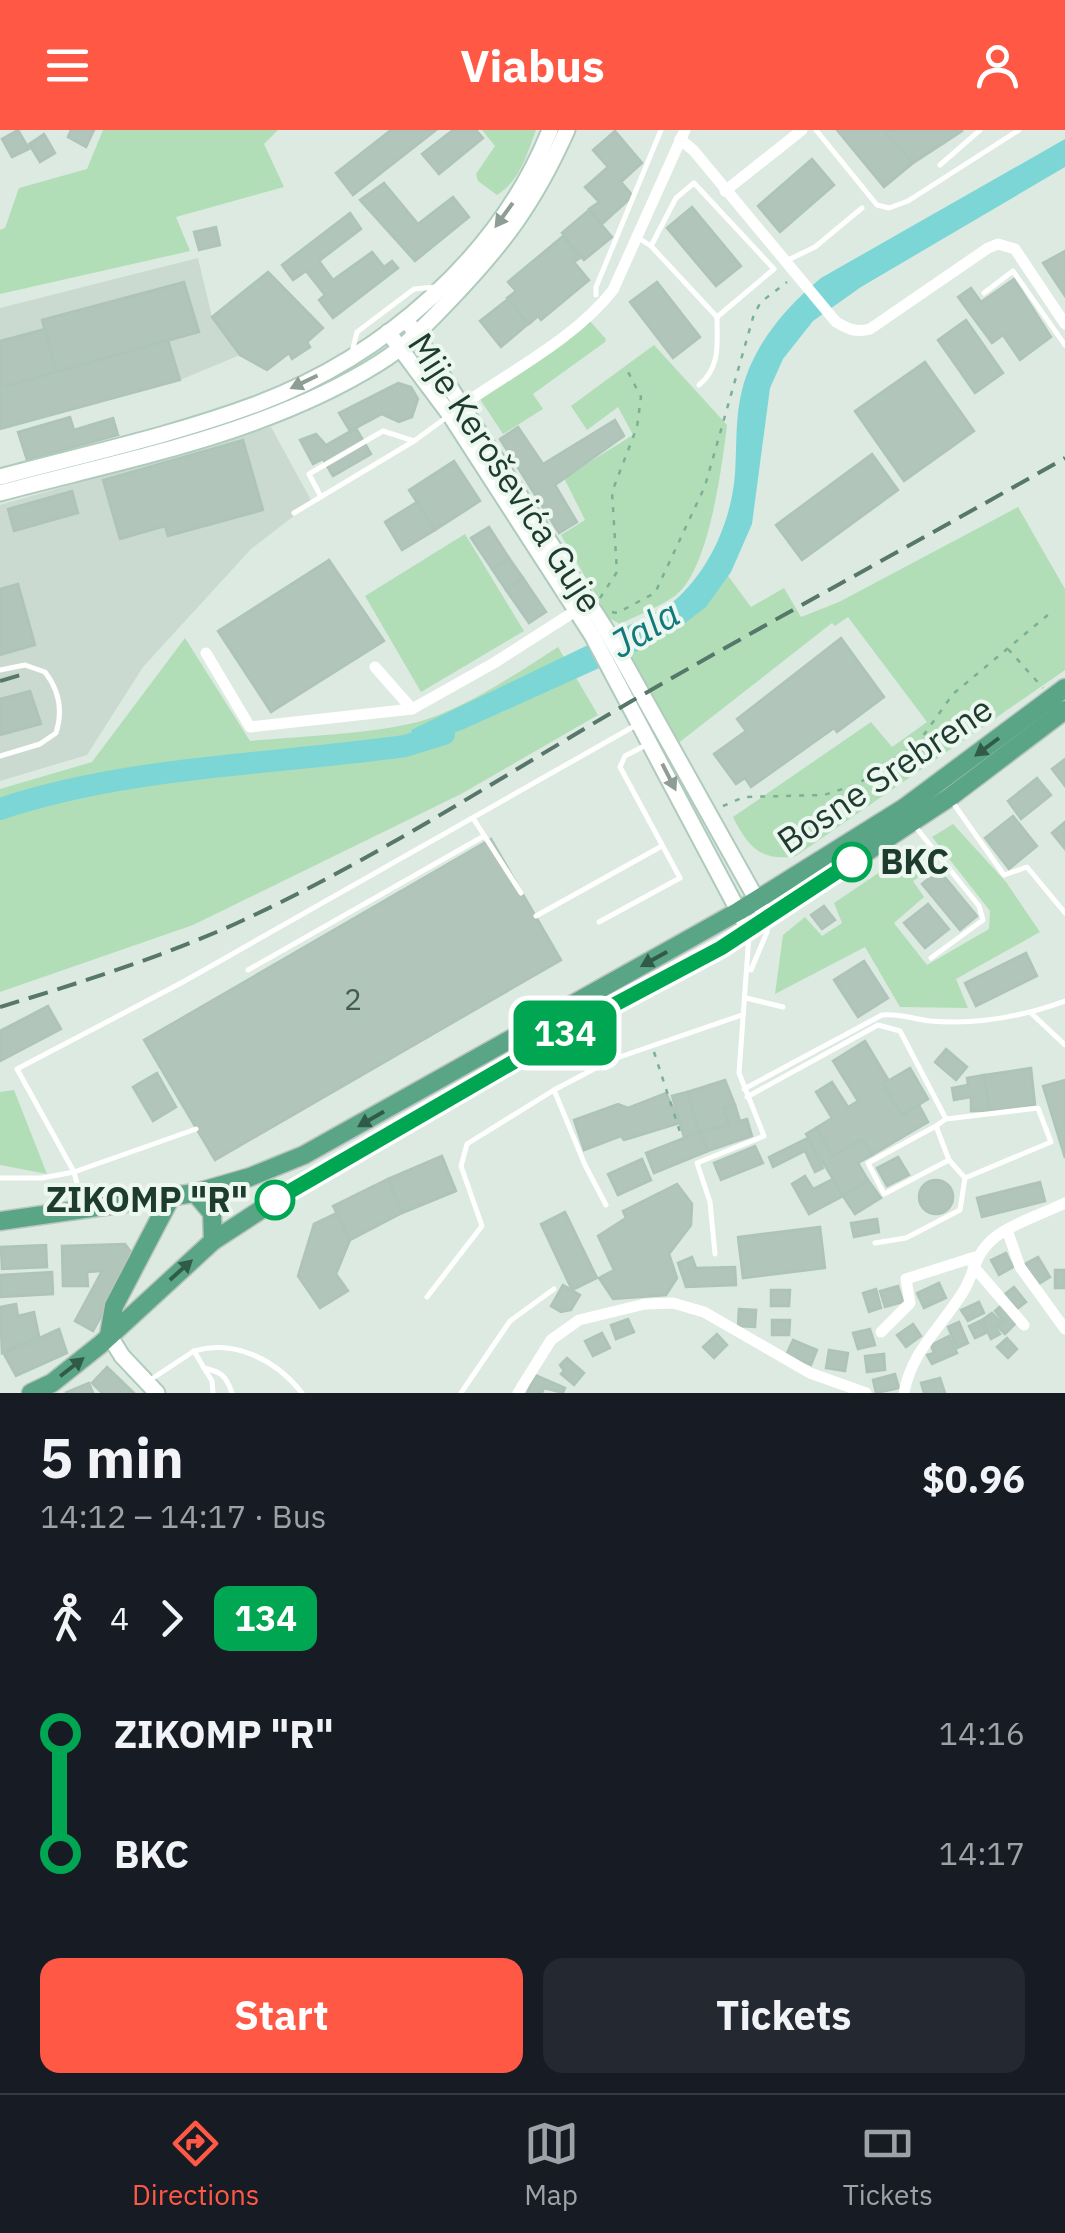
<!DOCTYPE html>
<meta charset="utf-8">
<style>
:root{--surface:#171b24;--page:#242831;--text:#f1f3f6;--muted:#9ea1a6;--line:#363941;--accent:#ff5845}
body{margin:0;font-family:"IBM Plex Sans",sans-serif;background:var(--page);color:var(--text);height:100vh;display:flex;flex-direction:column;font-size:38px;white-space:nowrap}
*{box-sizing:border-box;margin:0}
p{font-size:32px;color:var(--muted)}
.icon{flex:none;width:55px;height:55px;fill:none;stroke:currentColor;stroke-width:2;stroke-linecap:round;stroke-linejoin:round}
.map{position:relative;height:1263px;overflow:hidden}
.panel{display:flex;flex-direction:column;background:var(--surface);flex:1}
.panel>*{flex:none}
.badge{padding:0 20px;border-radius:15px;font-size:35px;line-height:65px}
.map>.badge{position:absolute;translate:-50% -50%;box-shadow:0 0 0 5px #fff}
.legs{display:flex;align-items:center;gap:15px;height:110px;padding:0 40px;font-size:32px}
.legs p{margin-inline-start:auto}
.summary{display:flex;align-items:center;justify-content:space-between;height:170px;padding:0 40px}
h1{font-size:55px;font-weight:800;line-height:75px}
.primary-button{display:flex;gap:20px;margin-top:auto;padding:20px 40px}
.primary-button a{flex:1;height:115px;border-radius:20px;background:var(--accent);color:#fff;font-size:40px;font-weight:800;line-height:115px;text-align:center}
.primary-button a+a{background:var(--page);color:var(--text)}
ul{padding:0 40px;list-style:none}
li{display:flex;align-items:center;gap:35px;height:120px;font-size:38px}
li i{display:grid;place-items:center;width:15px;height:100%;margin:0 12px;background:currentColor}
li i::after{content:'';width:25px;height:25px;margin:-12px;border:8px solid;border-radius:50%;background:var(--surface)}
li p{margin-inline-start:auto}
li:first-child i{background:linear-gradient(#0000 50%,currentColor 0)}
li:last-child i{background:linear-gradient(currentColor 50%,#0000 0)}
header{display:flex;justify-content:space-between;align-items:center;height:130px;padding:0 40px;background:var(--accent);color:#fff;font-size:45px;font-weight:800}
.tab-bar{display:flex;justify-content:space-around;align-items:center;height:140px;border-top:2px solid var(--line);background:var(--surface);font-size:28px;color:var(--muted)}
.tab-bar a{display:grid;justify-items:center;gap:5px}
.tab-bar .active{color:var(--accent)}
.map>svg:first-child{display:block}
</style>
<header><svg class="icon" aria-label="menu" viewBox="0 0 24 24"><path d="M4 6h16M4 12h16M4 18h16"/></svg>Viabus<svg class="icon" aria-label="person" viewBox="0 0 24 24"><circle cx="12" cy="8" r="4"/><path d="M4 21q1-7 8-7t8 7"/></svg></header>
<div class="map">
<svg width="1065" height="1263" viewBox="0 0 1065 1263">
<rect width="100%" height="100%" fill="#dceae2"/>
<g fill="#cadad0">
<polygon points="198,128 212,187 240,225 180,250 0,299 0,178"/>
<polygon points="271,297 312,372 251,419 143,537 87,625 0,651 0,375"/>
</g>
<g fill="#b2deb7">
<polygon points="103,0 278,0 264,14 284,57 176,87 190,121 0,164 0,100 5,98 19,58 87,39"/>
<path d="M482 0H536C527 24 520 51 497 65L478 51 476 44 495 16Z"/>
<polygon points="588,189 606,209 605,212 533,264 543,279 503,304 480,269"/>
<path d="M654 215 727 295C722 337 709 439 676 465 660 477 638 485 620 494L609 488 561 405 585 390 564 348 633 305 618 277 587 300 571 276Z"/>
<path d="M1018 377 1065 459V540L796 726C761 732 748 717 733 687L871 592 892 617 927 592 848 487 835 496 832 493 672 618 616 518 675 486 720 435 751 477 784 458 801 487 839 472Z"/>
<polygon points="465,404 524,501 421,562 365,466"/>
<path d="M185 508 250 611C300 606 392 604 436 586 479 569 519 542 558 517L598 585 461 664 193 795 0 862V659L92 632Z"/>
<polygon points="953,694 1006,752 1040,802 956,849 968,878 900,877 865,817 775,864 783,805 805,787 822,806 842,793 834,773 920,715 937,734 913,751 924,767 894,793 927,835 989,799 990,781 932,707"/>
<polygon points="14,960 47,1044 0,1035 0,962"/>
</g>
<path fill="#7dd6d6" d="M1065 9V37L861 157 813 191 783 229 770 258 752 394 731 442 706 477 680 497 637 521 464 599 418 616 411 600 667 477C707 446 731 394 735 344 737 315 735 288 742 260 754 214 785 178 821 148Z"/>
<g fill="none" stroke-linecap="round" stroke-linejoin="round">
<path stroke="#7dd6d6" stroke-width="22" d="M0 679C130 636 270 635 405 616L444 604"/>
</g>
<g fill="#b1c5ba" stroke="#aec4b8" stroke-width="2.5">
<polygon points="18,0 29,19 12,27 2,9"/>
<polygon points="71,0 94,0 86,17 68,7"/>
<polygon points="391,0 436,0 353,65 336,43"/>
<polygon points="453,0 476,0 483,8 439,44 422,24"/>
<polygon points="837,0 884,0 913,33 884,57"/>
<polygon points="884,0 961,0 962,1 913,33"/>
<polygon points="615,1 642,33 621,52 633,66 602,94 589,79 599,72 585,57 608,37 593,20"/>
<polygon points="44,4 55,23 40,32 29,14"/>
<polygon points="812,29 834,55 780,102 758,76"/>
<polygon points="384,53 418,94 453,67 469,87 415,131 360,70"/>
<polygon points="692,77 741,136 716,156 667,98"/>
<polygon points="589,80 612,107 584,130 562,103"/>
<polygon points="350,83 361,99 319,131 333,150 372,122 384,137 392,131 398,138 333,188 319,170 325,165 306,141 293,150 282,135"/>
<polygon points="216,97 220,115 199,120 194,102"/>
<polygon points="563,106 580,128 574,132 589,150 541,190 538,186 529,194 507,168 516,161 508,152"/>
<polygon points="1065,121 1065,166 1043,133"/>
<polygon points="268,142 323,198 307,212 310,217 292,229 289,223 267,240 240,225 212,187"/>
<polygon points="1014,149 1051,207 1020,230 1003,205 992,213 958,167 971,158 981,172"/>
<polygon points="184,152 199,202 56,242 42,190"/>
<polygon points="657,152 700,207 673,228 630,172"/>
<polygon points="508,169 528,194 501,217 480,191"/>
<polygon points="966,190 1003,243 975,263 938,210"/>
<polygon points="45,199 56,242 0,258 0,211"/>
<polygon points="168,210 180,250 0,299 0,258"/>
<polygon points="925,232 974,301 904,351 855,281"/>
<polygon points="398,253 411,257 418,269 412,287 399,292 382,284 350,301 339,283"/>
<polygon points="70,287 74,300 113,288 118,305 27,330 18,302"/>
<polygon points="615,290 624,306 555,355 577,392 559,403 500,309 518,297 543,334"/>
<polygon points="356,298 371,324 333,346 323,329 313,334 300,310 316,304 326,315"/>
<polygon points="243,310 263,380 168,406 165,396 120,409 103,350"/>
<polygon points="872,324 898,360 802,430 776,395"/>
<polygon points="454,331 480,371 435,400 409,360"/>
<polygon points="72,361 78,383 14,401 8,379"/>
<polygon points="417,372 435,400 402,420 385,392"/>
<polygon points="489,397 509,428 492,439 471,408"/>
<polygon points="509,428 523,448 506,460 492,439"/>
<polygon points="329,430 384,511 271,582 218,501"/>
<polygon points="523,448 546,482 529,493 506,460"/>
<polygon points="18,454 35,515 0,525 0,459"/>
<polygon points="841,508 884,567 837,602 834,598 751,657 745,648 736,654 714,624 746,601 737,589"/>
<polygon points="30,561 41,594 0,605 0,569"/>
<polygon points="1065,629 1065,656 1052,639"/>
<polygon points="1037,648 1051,665 1021,689 1008,671"/>
<polygon points="1013,686 1037,716 1009,739 985,708"/>
<polygon points="1065,692 1065,719 1052,703"/>
<polygon points="491,709 561,830 215,1030 144,910"/>
<polygon points="939,740 977,786 960,800 922,754"/>
<polygon points="928,774 949,799 925,818 904,793"/>
<polygon points="824,776 835,790 822,799 811,785"/>
<polygon points="1026,823 1037,846 976,876 965,853"/>
<polygon points="864,831 888,868 858,887 834,850"/>
<polygon points="48,876 61,899 0,931 0,901"/>
<polygon points="865,911 889,951 883,954 902,985 919,975 928,992 872,1025 862,1009 833,1026 816,998 832,988 816,962 832,952 848,977 858,971 833,931"/>
<polygon points="946,919 967,937 956,950 935,932"/>
<polygon points="910,938 928,969 902,985 883,954"/>
<polygon points="1031,938 1035,975 989,981 984,945"/>
<polygon points="157,943 176,977 153,991 133,957"/>
<polygon points="984,945 989,981 971,981 971,967 954,970 952,958 968,955 967,948"/>
<polygon points="725,950 735,975 724,978 729,995 699,1002 687,962"/>
<polygon points="1065,950 1065,1028 1043,956"/>
<polygon points="687,962 699,1002 684,1007 672,966"/>
<polygon points="666,963 680,993 624,1010 621,1006 584,1020 574,990 618,974 628,978"/>
<polygon points="735,975 740,991 747,989 752,1006 708,1021 699,1002 729,995 724,978"/>
<polygon points="816,998 833,1026 862,1009 872,1025 858,1033 868,1050 843,1066 806,1004"/>
<polygon points="699,1002 708,1021 654,1043 646,1023"/>
<polygon points="808,1008 823,1038 815,1042 805,1021 773,1037 769,1027"/>
<polygon points="755,1016 763,1033 721,1050 714,1033"/>
<polygon points="442,1026 456,1061 402,1083 388,1049"/>
<polygon points="898,1027 909,1045 887,1056 877,1038"/>
<polygon points="642,1029 651,1050 618,1065 608,1044"/>
<polygon points="805,1046 813,1059 833,1049 843,1066 809,1084 792,1054"/>
<polygon points="388,1049 402,1083 350,1110 333,1076"/>
<circle cx="936" cy="1067" r="17"/>
<polygon points="868,1050 881,1068 855,1084 843,1066"/>
<polygon points="1040,1052 1045,1071 982,1087 977,1068"/>
<polygon points="677,1054 692,1074 691,1095 669,1124 677,1148 666,1165 613,1169 599,1148 614,1140 598,1106 626,1088 623,1081"/>
<polygon points="565,1082 597,1148 572,1160 541,1094"/>
<polygon points="337,1083 350,1110 336,1144 348,1161 320,1178 298,1146 314,1094"/>
<polygon points="877,1089 879,1102 854,1107 851,1093"/>
<polygon points="820,1097 825,1138 743,1148 738,1107"/>
<polygon points="125,1114 134,1126 93,1201 75,1191 102,1141 87,1142 88,1156 63,1156 62,1116"/>
<polygon points="46,1115 47,1137 2,1139 1,1117"/>
<polygon points="1006,1123 1013,1137 999,1145 991,1130"/>
<polygon points="692,1127 696,1138 735,1137 736,1155 686,1157 678,1133"/>
<polygon points="1038,1127 1050,1147 1037,1155 1025,1134"/>
<rect x="1055" y="1140" width="10" height="18"/>
<polygon points="52,1142 53,1164 0,1167 0,1145"/>
<polygon points="939,1153 946,1168 924,1178 917,1163"/>
<polygon points="563,1155 580,1165 571,1180 561,1182 551,1176"/>
<polygon points="898,1156 903,1172 885,1177 880,1161"/>
<polygon points="1014,1157 1026,1172 1017,1179 1005,1164"/>
<polygon points="876,1159 881,1178 869,1182 863,1163"/>
<polygon points="771,1160 790,1160 789,1176 771,1176"/>
<polygon points="979,1172 984,1183 968,1191 961,1180"/>
<polygon points="16,1174 18,1186 34,1182 39,1206 2,1223 0,1177"/>
<polygon points="1002,1175 1017,1192 1005,1204 997,1196 1003,1191 995,1181"/>
<polygon points="739,1179 756,1180 755,1197 738,1196"/>
<polygon points="992,1183 1000,1191 994,1195 1000,1204 991,1209 982,1190"/>
<polygon points="628,1189 634,1202 616,1209 611,1195"/>
<polygon points="772,1190 790,1190 789,1205 772,1205"/>
<polygon points="980,1191 986,1203 975,1208 969,1196"/>
<polygon points="959,1192 968,1213 957,1218 948,1197"/>
<polygon points="913,1194 921,1206 906,1217 897,1205"/>
<polygon points="59,1199 67,1223 16,1246 4,1224"/>
<polygon points="870,1199 875,1215 858,1219 853,1203"/>
<polygon points="602,1203 610,1218 593,1226 585,1211"/>
<polygon points="717,1204 727,1215 714,1228 703,1217"/>
<polygon points="949,1206 957,1223 932,1234 927,1225 934,1223 931,1215"/>
<polygon points="1007,1208 1017,1219 1008,1228 997,1217"/>
<polygon points="793,1210 817,1220 811,1235 786,1225"/>
<polygon points="829,1220 848,1223 845,1241 826,1238"/>
<polygon points="884,1224 885,1240 867,1242 865,1226"/>
<polygon points="567,1228 584,1243 574,1255 561,1244 564,1241 560,1235"/>
<polygon points="107,1237 134,1263 102,1263 92,1253"/>
<polygon points="895,1244 899,1258 876,1263 873,1250"/>
<polygon points="535,1245 565,1258 563,1263 544,1258 542,1263 527,1263"/>
<polygon points="940,1248 945,1263 924,1263 921,1253"/>
<polygon points="89,1253 93,1263 65,1263"/>
</g>
<g fill="none" stroke-linecap="round" stroke-linejoin="round">
<defs>
<g id="secondary">
<polyline points="406,189 605,498 767,788"/>
<polyline points="388,202 450,285 592,505 749,801"/>
<path d="M0 347C86 324 174 305 257 274 384 226 499 127 550 0"/>
<path d="M0 363C127 329 266 304 379 233 405 217 426 195 447 173 502 116 534 74 567 0"/>
<polyline points="109,1205 122,1226 157,1263"/>
</g>
<g id="primary">
<polyline points="195,1063 212,1083 213,1111"/>
<polyline points="0,1091 195,1063 250,1047 304,1025 739,781 904,678 1065,558"/>
<polyline points="109,1205 114,1176 172,1065"/>
<polyline points="31,1263 52,1253 101,1214 213,1111 293,1059 591,887 721,818 950,667 1065,580"/>
</g>
</defs>
<use href="#secondary" stroke="#aecbbc" stroke-width="19"/>
<use href="#primary" stroke="#bbc4c0" stroke-width="21"/>
<g stroke="#79b197" stroke-width="2.5" stroke-dasharray="5 8" stroke-linecap="butt">
<polyline points="600,468 617,442 612,362 637,297 641,267 626,238"/>
<polyline points="612,482 617,483 655,463 705,356 754,184 761,172 787,152"/>
<polyline points="1008,519 1043,558"/>
<polyline points="723,676 744,667 824,665 858,654 918,613 953,564 1049,484"/>
<polyline points="654,922 680,1002"/>
</g>
<g stroke="#fff" stroke-width="5">
<polyline points="816,0 877,75 889,78 908,71 1019,0"/>
<polyline points="940,35 980,0"/>
<path d="M640 109 651 116 717 187C717 213 721 237 699 255"/>
<polyline points="651,116 676,68 694,53 774,139 717,187"/>
<polyline points="788,130 815,117 862,78"/>
<polyline points="984,163 1013,141 1065,215"/>
<polyline points="596,165 596,157 661,0"/>
<polyline points="352,222 357,202 414,159 436,157"/>
<polyline points="321,367 309,344 383,301 414,311"/>
<polyline points="294,383 414,311 447,287"/>
<path d="M0 540 25 535 45 542C59 560 63 581 56 603L40 614 0 626"/>
<polyline points="951,670 1004,745 1027,737 1065,783"/>
<polyline points="473,688 521,763"/>
<polyline points="914,695 979,776 983,790 931,828"/>
<polyline points="536,786 662,716"/>
<polyline points="599,792 680,748 620,637 625,626 648,614"/>
<polyline points="248,840 484,706"/>
<polyline points="751,840 767,802 767,795"/>
<polyline points="746,868 783,877"/>
<polyline points="1031,883 1065,915"/>
<path d="M744 959 882 885C900 883 912 889 930 891 977 895 1021 887 1065 871"/>
<polyline points="747,967 878,895 900,901 946,989 936,996 949,1030 965,1048 1051,1012 1038,978 946,989"/>
<polyline points="936,996 868,1033 884,1064 949,1030"/>
<polyline points="196,999 74,1042 17,939 183,852 638,594"/>
<polyline points="0,1048 42,1048 74,1042 82,1074"/>
<polyline points="606,1075 585,1035 554,960 611,930 742,885"/>
<polyline points="875,1113 906,1108 960,1080 965,1048"/>
<polyline points="715,1124 710,1072 697,1033 764,1006 739,943 749,805"/>
<polyline points="427,1167 482,1096 461,1036 467,1014 554,960"/>
<path d="M194 1221C235 1209 276 1230 302 1263"/>
<polyline points="204,1238 212,1251 213,1263"/>
<path d="M150 1250 194 1221 204 1238C222 1242 226 1246 232 1263"/>
<polyline points="461,1263 510,1191 554,1159"/>
</g>
<g stroke="#fff" stroke-width="11">
<path d="M680 9 694 21 836 192C848 199 856 203 870 199L988 118 998 114 1015 119 1065 194"/>
<polyline points="725,61 802,0"/>
<path d="M457 279C507 243 575 209 613 160L685 0"/>
<polyline points="206,523 250,597 412,579 494,533 580,478"/>
<polyline points="375,537 412,579"/>
<polyline points="1007,1100 1020,1137 1065,1199"/>
<polyline points="973,1136 1024,1195"/>
<polyline points="881,1202 910,1173 906,1149 975,1127"/>
<polyline points="518,1263 551,1210 579,1190 645,1174 673,1173 704,1182 810,1243 866,1263"/>
<path d="M904 1263C911 1222 942 1196 963 1162 976 1141 973 1126 994 1108 1013 1093 1043 1084 1065 1073"/>
</g>
<use href="#secondary" stroke="#fff" stroke-width="15"/>
<use href="#primary" stroke="#5ba587" stroke-width="18"/>
<g stroke="#567769" stroke-width="4" stroke-dasharray="20 10" stroke-linecap="butt">
<polyline points="0,551 27,543"/>
<path d="M0 877C79 853 159 828 235 794 373 731 499 648 630 572 774 489 921 410 1065 328"/>
</g>
</g>
<defs><path id="oneway-solid" d="M-6-.8H1V-3.2L6.5 0L1 3.2V.8H-6Z" transform="scale(2.5)"/></defs>
<g fill="#8e9d96">
<use href="#oneway-solid" transform="translate(504 85) rotate(126)"/>
<use href="#oneway-solid" transform="translate(304 252) rotate(154)"/>
<use href="#oneway-solid" transform="translate(669 647) rotate(63)"/>
</g>
<g fill="#305b49">
<use href="#oneway-solid" transform="translate(987 617) rotate(143)"/>
<use href="#oneway-solid" transform="translate(654 829) rotate(151)"/>
<use href="#oneway-solid" transform="translate(371 989) rotate(150)"/>
<use href="#oneway-solid" transform="translate(181 1140) rotate(-42)"/>
<use href="#oneway-solid" transform="translate(72 1237) rotate(-38)"/>
</g>
<g fill="none" stroke-linecap="round" stroke-linejoin="round">
<defs>
<polyline id="line-1" points="275,1070 591,887 721,818 852,732"/>
</defs>
<use href="#line-1" stroke="#fff" stroke-width="22"/>
<use href="#line-1" stroke="#00a651" stroke-width="15"/>
</g>
<g fill="#fff" stroke="#00a651" stroke-width="5">
<circle cx="852" cy="732" r="18"/>
<circle cx="275" cy="1070" r="18"/>
</g>
<g text-anchor="middle" stroke-width="8" stroke-linejoin="round" paint-order="stroke">
<g font-size="30" fill="#425e51">
<text x="353" y="880">2</text>
</g>
<g font-size="35" fill="#1d3b2e" stroke="#ecf7f0">
<text transform="translate(505 343) rotate(57)" y="12">Mije Keroševića Guje</text>
<text transform="translate(885 645) rotate(-34)" y="12">Bosne Srebrene</text>
</g>
<g font-size="35" font-weight="bold" fill="#1d3b2e" stroke="#ecf7f0" text-anchor="start">
<text x="880" y="744">BKC</text>
<text x="248" y="1082" text-anchor="end">ZIKOMP "R"</text>
</g>
<g font-size="38" font-style="italic" fill="#12797c" stroke="#ecf7f0">
<text transform="translate(645 499) rotate(-31)" y="13">Jala</text>
</g>
</g>
</svg>
<b class="badge" style="left:565px;top:903px;background:#00a651;color:#fff">134</b>
</div>
<section class="panel">
<div class="summary"><div><h1>5 min</h1><p>14:12 – 14:17 · Bus</p></div><b>$0.96</b></div>
<div class="legs"><svg class="icon" aria-label="walk" viewBox="0 0 24 24"><circle cx="13" cy="4" r="2"/><path d="M13 8l-2 6 4 7M11 14l-3 7M7 12l3-4h3l4 4"/></svg>4<svg class="icon" aria-label="forward" viewBox="0 0 24 24"><path d="M9 5l7 7-7 7"/></svg><b class="badge" style="background:#00a651;color:#fff">134</b></div>
<ul>
<li><i style="color:#00a651"></i><b>ZIKOMP &quot;R&quot;</b><p>14:16</p></li>
<li><i style="color:#00a651"></i><b>BKC</b><p>14:17</p></li>
</ul>
<div class="primary-button"><a>Start</a><a>Tickets</a></div>
</section>
<nav class="tab-bar">
<a class="active"><svg class="icon" aria-label="directions" viewBox="0 0 24 24"><path d="M12 3l9 9-9 9-9-9zM9 14v-3h6M13 9l2 2-2 2"/></svg>Directions</a>
<a><svg class="icon" aria-label="map" viewBox="0 0 24 24"><path d="M3 6l6-2 6 2 6-2v14l-6 2-6-2-6 2zM9 4v14M15 6v14"/></svg>Map</a>
<a><svg class="icon" aria-label="tickets" viewBox="0 0 24 24"><path d="M3 7h18v10H3zM15 7v10"/></svg>Tickets</a>
</nav>
